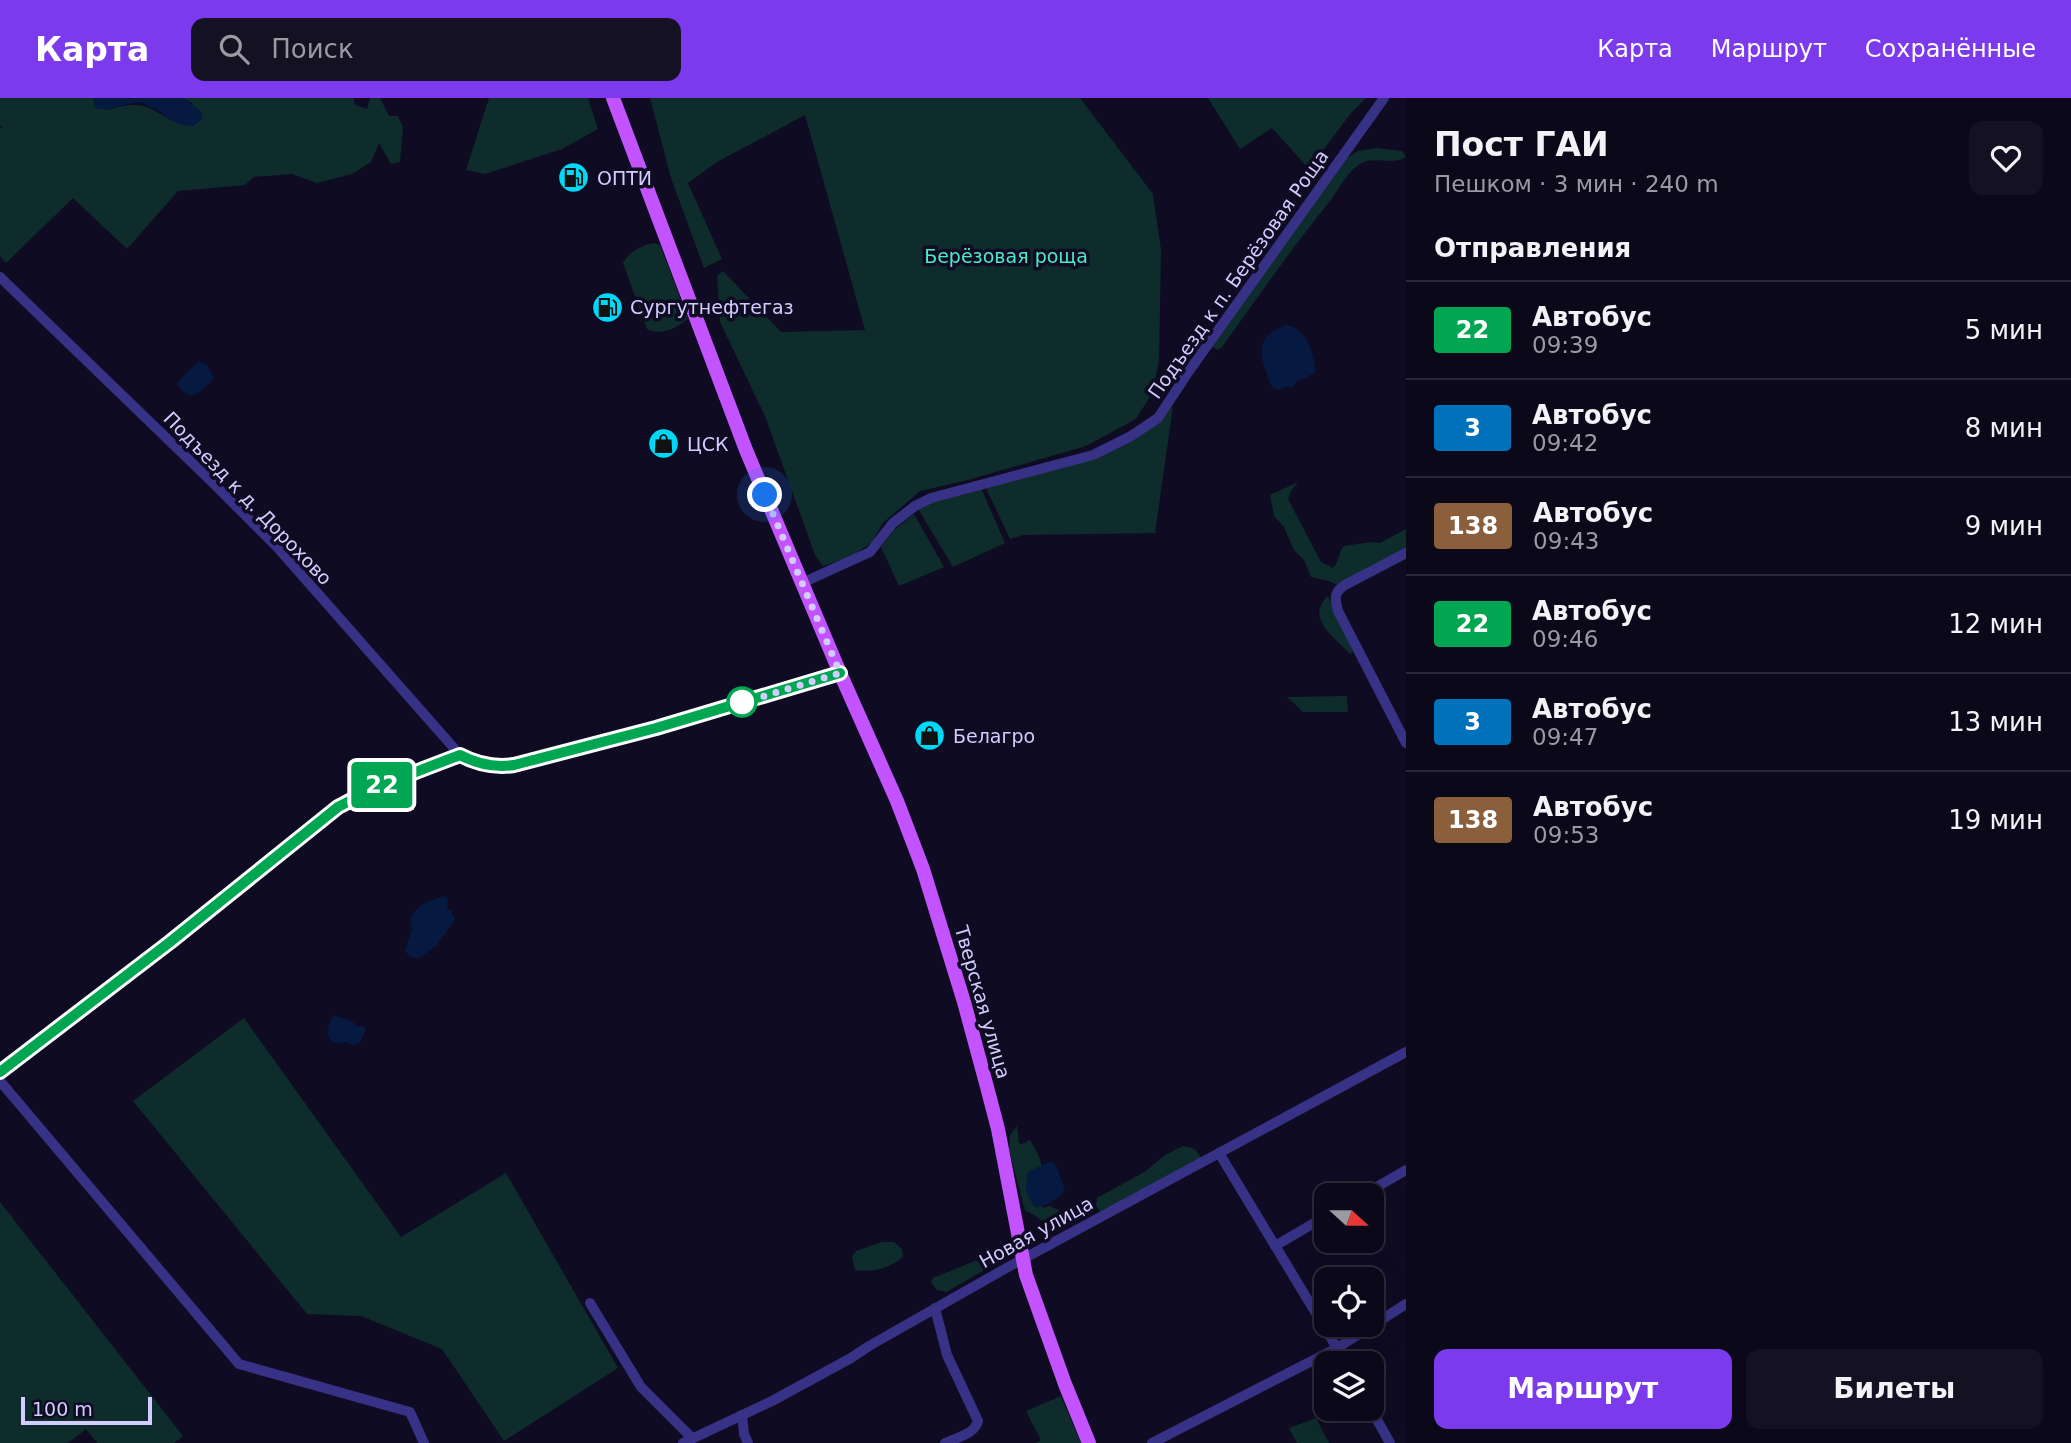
<!DOCTYPE html>
<html lang="ru">
<meta charset="utf-8">
<style>
:root{--surface:#0b081a;--page:#141123;--text:#f1f3f6;--muted:#9a9aa2;--line:#2b2939;--accent:#7c3aed}
body{margin:0;font-family:"DejaVu Sans",sans-serif;background:var(--page);color:var(--text);height:100vh;display:flex;flex-direction:column;font-size:26px;white-space:nowrap}
*{box-sizing:border-box;margin:0}
p{font-size:23px;color:var(--muted)}
.icon{flex:none;width:38px;height:38px;fill:none;stroke:currentColor;stroke-width:2;stroke-linecap:round;stroke-linejoin:round}
.map{position:relative;flex:1;overflow:hidden}
.details{display:flex;flex-direction:column;background:var(--surface);width:665px}
.details>*{flex:none}
.badge{padding:0 14px;border-radius:5px;font-size:24px;line-height:46px}
.needle{width:46px;rotate:111deg}
.fabs{position:absolute;left:1314px;top:1085px;display:grid;gap:14px}
.fabs a{display:grid;place-items:center;width:70px;height:70px;border-radius:14px;background:var(--surface);box-shadow:0 7px 28px #0002,0 0 0 2px var(--line);font-size:35px}
.scale{position:absolute;left:21px;bottom:18px;width:131px;box-sizing:border-box;padding-left:7px;border:4px solid #d3ccff;border-top:0;font-size:19px;line-height:24px;white-space:nowrap;color:#d3ccff;-webkit-text-stroke:5px #0f0b22;paint-order:stroke}
.you{position:absolute;width:35px;height:35px;margin:-18px;border:5px solid #fff;border-radius:50%;background:#1a73e8;box-shadow:0 0 0 10px #1a73e833}
.map>.badge{position:absolute;translate:-50% -50%;box-shadow:0 0 0 4px #fff}
h2{padding:0 28px;font-size:26px;line-height:63px}
.round{display:grid;place-items:center;flex:none;width:74px;height:74px;border-radius:14px;background:var(--page)}
.overview{display:flex;align-items:center;justify-content:space-between;height:119px;padding:0 28px}
h1{font-size:33px;font-weight:700;line-height:52px}
.action{display:flex;gap:14px;margin-top:auto;padding:14px 28px}
.action a{flex:1;height:80px;border-radius:14px;background:var(--accent);color:#fff;font-size:28px;font-weight:700;line-height:80px;text-align:center}
.action a+a{background:var(--page);color:var(--text)}
ul{padding:0;list-style:none}
li{display:flex;align-items:center;gap:21px;height:98px;padding:0 28px;border-top:2px solid var(--line)}
li div{flex:1}
li b{display:block;font-size:26px}
li em{font-style:normal}
li .badge{min-width:77px;font-weight:700;text-align:center}
header{display:flex;align-items:center;gap:42px;box-sizing:border-box;height:98px;padding:0 35px;background:var(--accent);color:#fff}
header strong{font-size:33px}
nav{display:flex;gap:38px;margin-inline-start:auto;font-size:24px}
.search{width:490px;height:63px;background:var(--page);display:flex;align-items:center;gap:18px;box-sizing:border-box;padding:0 24px;border-radius:14px;color:var(--muted);font-size:26px}
main{display:flex;flex:1;min-height:0}
.map>svg:first-child{display:block}
</style>
<header>
<strong>Карта</strong>
<div class="search"><svg class="icon" aria-label="search" viewBox="0 0 24 24"><circle cx="10" cy="10" r="6"/><path d="M15 15l6 6"/></svg>Поиск</div>
<nav><a>Карта</a><a>Маршрут</a><a>Сохранённые</a></nav>
</header>
<main>
<div class="map">
<svg width="1406" height="1345" viewBox="0 0 1406 1345">
<rect width="100%" height="100%" fill="#0f0b22"/>
<g fill="#0e2c2c">
<path d="M0 0H93V2L107 12C148 0 148 12 182 27L193 6 183 0H354V6L367 11 370 0H380L389 18H398L403 29 400 64 391 66 379 45 371 64 352 76 317 85 292 76 254 79 245 87 178 93 127 151 73 100 6 165 0 158V30H2L0 28Z"/>
<polygon points="489,0 588,0 598,31 562,51 485,76 466,72"/>
<polygon points="650,0 1080,0 1153,96 1161,152 1159,264 1151,297 1136,321 1086,348 968,382 920,393 883,425 872,444 849,460 823,468 815,457 765,318 720,224 717,178 723,173 781,234 865,232 805,17 717,64 688,85 722,161 704,170 671,80"/>
<polygon points="1208,0 1366,0 1351,15 1309,71 1272,30 1240,51"/>
<path d="M1377 50 1402 53 1406 59C1392 68 1372 57 1360 66 1346 75 1340 90 1330 103 1292 150 1257 200 1222 249L1218 252 1212 249 1345 61 1358 53Z"/>
<path d="M655 145 660 147 688 220C677 231 661 238 647 231L623 165C629 154 643 146 655 145Z"/>
<polygon points="1173,308 1155,435 1023,437 1010,441 985,388 1094,359 1158,323"/>
<path d="M1298 384 1291 393 1288 401 1321 464 1333 470C1340 463 1338 455 1344 448L1371 444 1380 445 1406 431V454L1340 488 1329 483 1311 479 1304 462 1294 452 1284 429 1274 418 1270 397Z"/>
<polygon points="981,390 1005,445 953,469 917,409"/>
<polygon points="914,416 944,469 899,488 881,449 894,432"/>
<path d="M1328 498 1353 554 1350 556C1336 540 1304 520 1328 498Z"/>
<polygon points="1347,598 1348,614 1303,614 1287,599"/>
<polygon points="244,920 401,1139 506,1075 618,1270 504,1343 442,1251 361,1218 307,1216 133,1003"/>
<path d="M1017 1028 1019 1045 1022 1046 1030 1042C1035 1050 1040 1059 1042 1069 1043 1083 1039 1096 1043 1110L1049 1108 1059 1112 1061 1119C1042 1132 1041 1117 1025 1113L1009 1051 1010 1037Z"/>
<polygon points="1183,1048 1195,1051 1201,1060 1101,1114 1096,1108 1097,1100 1146,1073 1165,1057"/>
<polygon points="0,1104 183,1338 174,1345 97,1345 86,1331 68,1345 0,1345"/>
<path d="M882 1144H894L902 1151 903 1159C890 1170 873 1175 855 1172L852 1159 856 1153Z"/>
<polygon points="975,1163 983,1163 987,1168 983,1173 946,1194 937,1192 931,1184 933,1180"/>
<polygon points="1061,1298 1081,1345 1036,1345 1041,1342 1026,1313"/>
<polygon points="1316,1320 1329,1345 1297,1345 1289,1330"/>
</g>
<g fill="#051941">
<polygon points="93,0 183,0 202,14 201,22 193,28 182,27 169,21 161,14 140,4 118,8 107,12 95,10"/>
<path d="M1285 227C1307 228 1315 257 1315 275L1298 283 1291 290 1286 288 1279 292 1272 290C1262 263 1250 240 1285 227Z"/>
<path d="M199 263 206 266 214 280C202 293 189 308 177 285L190 271Z"/>
<path d="M445 798 448 802 447 811 451 813 455 821 437 847 418 861 410 859 405 853 412 831C404 812 429 802 445 798Z"/>
<polygon points="334,917 353,924 357,929 363,927 366,932 360,944 354,947 345,944 333,945 327,936 329,926"/>
<path d="M1051 1063 1056 1067 1065 1092C1057 1103 1048 1106 1035 1110 1026 1094 1024 1092 1028 1074Z"/>
</g>
<g fill="none" stroke-linecap="round" stroke-linejoin="round">
<g stroke="#373285" stroke-width="10">
<path d="M0 179 213 385 277 449 460 657C479 668 499 670 521 665L656 630 840 575"/>
<path d="M1406 455 1345 487C1333 495 1335 500 1338 513L1406 645"/>
<polyline points="802,485 870,454 893,425 915,408 931,400 1093,357 1131,338 1158,320 1189,273 1384,0"/>
<polyline points="0,974 170,844 338,709 385,686 460,657"/>
<polyline points="0,983 239,1266 410,1314 424,1345"/>
<polyline points="1219,1055 1346,1265"/>
<polyline points="1363,1097 1406,1072"/>
<polyline points="1275,1148 1326,1118"/>
<polyline points="590,1205 641,1289 692,1340"/>
<path d="M935 1210 947 1257 978 1323C975 1336 956 1340 945 1345"/>
<polyline points="1371,1311 1390,1345"/>
<polyline points="742,1317 744,1336 748,1345"/>
<polyline points="683,1345 772,1303 851,1260 869,1248 1010,1168 1406,954"/>
<polyline points="1152,1345 1337,1250 1406,1206"/>
</g>
<polyline stroke="#c353ff" stroke-width="14" points="613,0 746,352 840,575 897,703 923,771 964,904 987,989 998,1031 1026,1177 1065,1286 1089,1345"/>
</g>
<g fill="none" stroke-linecap="round" stroke-linejoin="round">
<defs>
<path id="line" d="M0 974 170 844 338 709C377 688 418 673 460 657 477 666 494 670 514 667L656 630 840 575"/>
</defs>
<use href="#line" stroke="#fff" stroke-width="16"/>
<use href="#line" stroke="#00a651" stroke-width="10"/>
<polyline stroke="#d3ccff" stroke-width="7" stroke-dasharray="0 12.6" points="742,604 735,607 840,575 765,397"/>
</g>
<defs>
<symbol id="fuel-disc" viewBox="-11 -11 22 22"><circle r="9.5" fill="#00d8f7" stroke="#0f0b22"/><path d="M-5.5-6h7V0h2V4h1.3V-2.5L3-4.5l.8-.8L6-3V5H2.5V1h-1V6h-7ZM-4.2-4.7v3.2H.2V-4.7Z" fill="#111"/></symbol>
<symbol id="shop-disc" viewBox="-11 -11 22 22"><circle r="9.5" fill="#00d8f7" stroke="#0f0b22"/><path d="M-5-2.5h2.3a2.7 3.5 0 0 1 5.4 0H5L5.5 6h-11ZM-1.5-2.5h3a1.5 2.3 0 0 0-3 0Z" fill="#111"/></symbol>
</defs>
<g fill-rule="evenodd">
<use href="#fuel-disc" x="556" y="62" width="35" height="35"/>
<use href="#fuel-disc" x="590" y="192" width="35" height="35"/>
<use href="#shop-disc" x="646" y="328" width="35" height="35"/>
<use href="#shop-disc" x="912" y="620" width="35" height="35"/>
</g>
<circle fill="#fff" stroke="#00a651" stroke-width="3.5" cx="742" cy="604" r="14"/>
<g text-anchor="middle" stroke-width="7" stroke-linejoin="round" paint-order="stroke">
<g font-size="19" fill="#d3ccff" stroke="#0f0b22" text-anchor="start">
<text x="597" y="87">ОПТИ</text>
<text x="630" y="216">Сургутнефтегаз</text>
<text x="687" y="353">ЦСК</text>
<text x="953" y="645">Белагро</text>
</g>
<g font-size="19" fill="#4deac6" stroke="#0f0b22">
<text x="1006" y="165">Берёзовая роща</text>
</g>
<g font-size="19" fill="#d3ccff" stroke="#0f0b22">
<text transform="translate(1238 176) rotate(-55)" y="7">Подъезд к п. Берёзовая Роща</text>
<text transform="translate(248 400) rotate(46)" y="7">Подъезд к д. Дорохово</text>
<text transform="translate(983 904) rotate(74)" y="7">Тверская улица</text>
<text transform="translate(1036 1134) rotate(-29)" y="7">Новая улица</text>
</g>
</g>
</svg>
<div class="fabs">
<a><svg class="needle" viewBox="-14 -14 28 28"><path d="M0-13l5 13h-10z" fill="#e53935"/><path d="M0 13l5-13h-10z" fill="#9a9aa2"/></svg></a>
<a><svg class="icon" aria-label="locate" viewBox="0 0 24 24"><circle cx="12" cy="12" r="6"/><path d="M12 2v4M12 18v4M2 12h4M18 12h4"/></svg></a>
<a><svg class="icon" aria-label="layers" viewBox="0 0 24 24"><path d="M12 4l9 5-9 5-9-5zM3 14l9 5 9-5"/></svg></a>
</div>
<div class="scale">100 m</div>
<div class="you" style="left:765px;top:397px"></div>
<b class="badge" style="left:382px;top:687px;background:#00a651;color:#fff">22</b>
</div>
<section class="details">
<div class="overview"><div><h1>Пост ГАИ</h1><p>Пешком · 3 мин · 240 m</p></div><a class="round"><svg class="icon" aria-label="heart" viewBox="0 0 24 24"><path d="M12 20l-8-8c-3-5 5-10 8-4 3-6 11-1 8 4z"/></svg></a></div>
<h2>Отправления</h2>
<ul>
<li><span class="badge" style="background:#00a651;color:#fff">22</span><div><b>Автобус</b><p>09:39</p></div><em>5 мин</em></li>
<li><span class="badge" style="background:#0072bc;color:#fff">3</span><div><b>Автобус</b><p>09:42</p></div><em>8 мин</em></li>
<li><span class="badge" style="background:#8b5e3c;color:#fff">138</span><div><b>Автобус</b><p>09:43</p></div><em>9 мин</em></li>
<li><span class="badge" style="background:#00a651;color:#fff">22</span><div><b>Автобус</b><p>09:46</p></div><em>12 мин</em></li>
<li><span class="badge" style="background:#0072bc;color:#fff">3</span><div><b>Автобус</b><p>09:47</p></div><em>13 мин</em></li>
<li><span class="badge" style="background:#8b5e3c;color:#fff">138</span><div><b>Автобус</b><p>09:53</p></div><em>19 мин</em></li>
</ul>
<div class="action"><a>Маршрут</a><a>Билеты</a></div>
</section>
</main>
